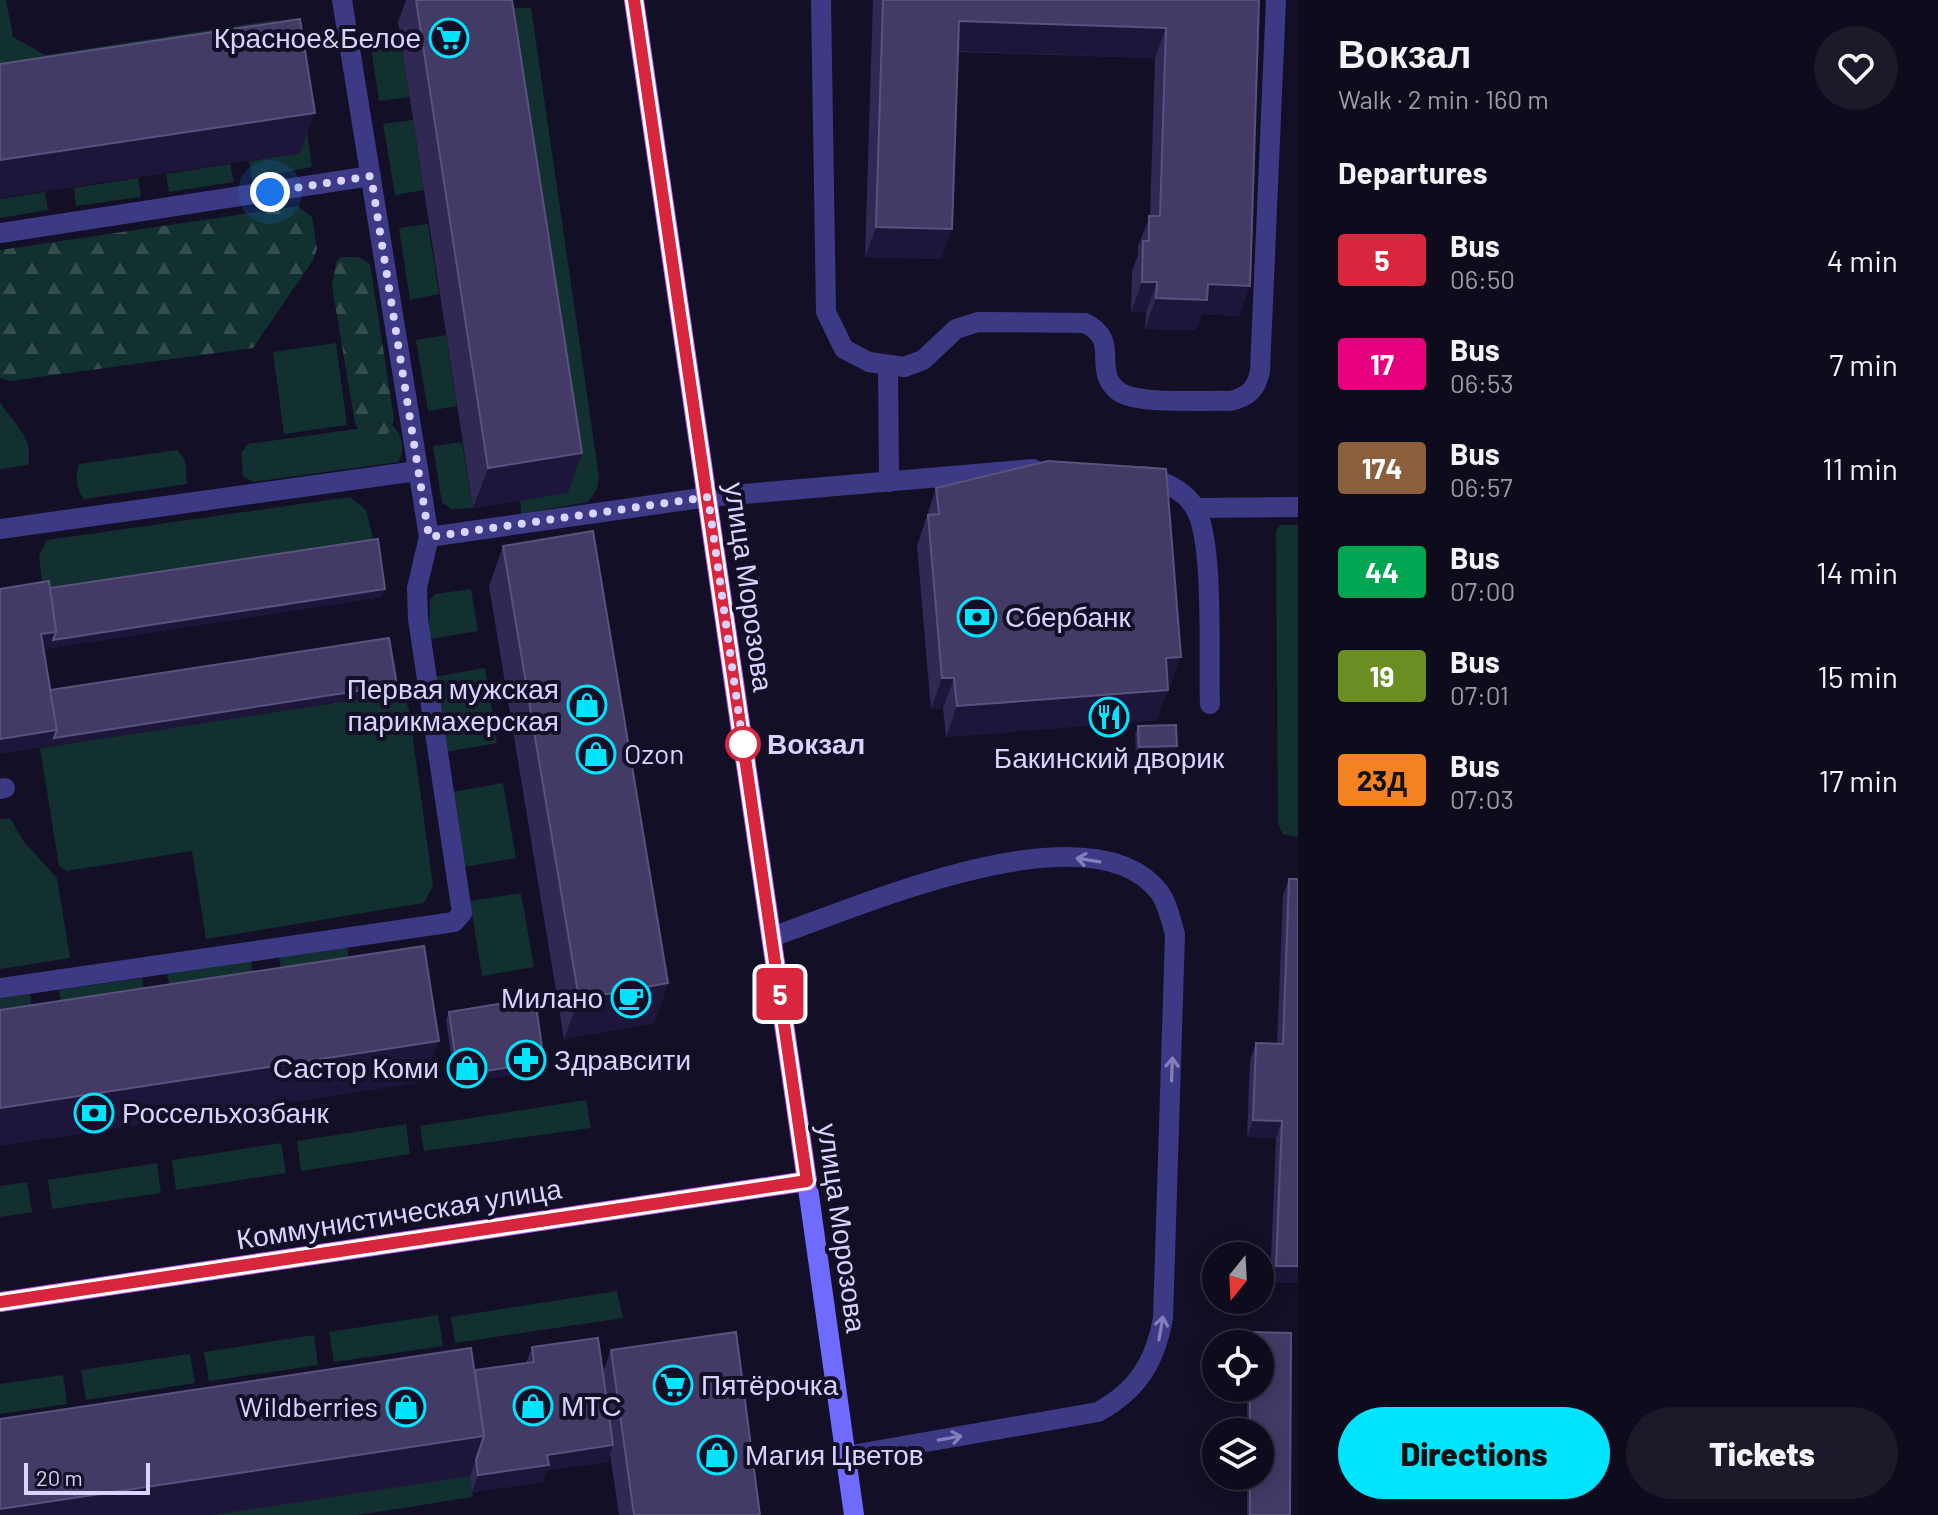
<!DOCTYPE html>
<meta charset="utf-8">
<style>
:root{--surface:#0e0b1c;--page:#1c1929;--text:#f1f3f6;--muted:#9b9ba3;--line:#2e2b3b;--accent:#00e5ff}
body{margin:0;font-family:Barlow,sans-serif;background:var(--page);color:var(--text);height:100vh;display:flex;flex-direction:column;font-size:30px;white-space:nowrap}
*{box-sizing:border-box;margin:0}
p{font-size:26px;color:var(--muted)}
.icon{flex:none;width:44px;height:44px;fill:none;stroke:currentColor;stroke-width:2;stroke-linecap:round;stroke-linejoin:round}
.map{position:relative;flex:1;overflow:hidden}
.side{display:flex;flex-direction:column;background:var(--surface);width:640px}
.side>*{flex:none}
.badge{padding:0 16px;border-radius:6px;font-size:28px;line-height:52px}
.needle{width:52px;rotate:198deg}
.tools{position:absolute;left:1202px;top:1242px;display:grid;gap:16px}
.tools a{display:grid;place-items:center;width:72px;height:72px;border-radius:50%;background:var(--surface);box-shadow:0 4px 20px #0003,0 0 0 2px var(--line);font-size:40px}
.scale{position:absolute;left:24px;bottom:20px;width:126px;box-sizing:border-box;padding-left:8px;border:4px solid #d9d4ff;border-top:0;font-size:22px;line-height:28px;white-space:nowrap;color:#d9d4ff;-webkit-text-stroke:6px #130f26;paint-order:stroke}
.you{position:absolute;width:40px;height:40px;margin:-20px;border:6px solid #fff;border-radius:50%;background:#1a73e8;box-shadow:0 0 0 12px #1a73e833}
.map>.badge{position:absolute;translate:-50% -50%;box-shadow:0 0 0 4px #fff}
h2{padding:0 40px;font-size:30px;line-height:72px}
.round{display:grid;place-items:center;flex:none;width:84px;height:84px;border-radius:42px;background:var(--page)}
.summary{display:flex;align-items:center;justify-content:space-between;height:136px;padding:0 40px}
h1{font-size:38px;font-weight:800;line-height:60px}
.button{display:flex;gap:16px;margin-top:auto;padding:16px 40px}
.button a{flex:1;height:92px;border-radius:48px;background:var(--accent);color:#111;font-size:32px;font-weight:800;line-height:92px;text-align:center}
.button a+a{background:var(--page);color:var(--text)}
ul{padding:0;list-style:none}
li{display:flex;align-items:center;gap:24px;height:104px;padding:0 40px}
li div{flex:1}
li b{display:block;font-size:30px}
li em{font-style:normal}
li .badge{min-width:88px;font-weight:700;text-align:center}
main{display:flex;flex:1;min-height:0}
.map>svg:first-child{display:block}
</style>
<main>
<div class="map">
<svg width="1298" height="1515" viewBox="0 0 1298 1515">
<defs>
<pattern id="forest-firs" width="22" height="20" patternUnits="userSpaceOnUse" patternTransform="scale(2)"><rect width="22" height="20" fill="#12302f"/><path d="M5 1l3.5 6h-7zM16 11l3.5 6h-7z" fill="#344d4e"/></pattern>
</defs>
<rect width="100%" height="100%" fill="#130f26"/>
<g fill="#12302f">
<polygon points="0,0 6,0 13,37 45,55 275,20 279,23 298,66 312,167 252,179 249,161 300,153 0,101"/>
<polygon points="492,8 531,8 599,477 597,489 588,502 521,514"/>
<polygon points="401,43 410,97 379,101 371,47"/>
<polygon points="413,120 424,190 395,195 383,124"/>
<polygon points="230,164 234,182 169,192 166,174"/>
<polygon points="138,178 141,197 76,206 74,188"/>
<polygon points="45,192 48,210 0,218 0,199"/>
<polygon points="428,224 439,294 410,300 399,228"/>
<polygon points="446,335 457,406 428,411 416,340"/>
<polygon points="336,343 347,425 284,434 273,352"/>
<path d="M0 402C13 423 35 439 28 465L0 469Z"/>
<path d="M391 424C402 433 406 451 398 462L253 482 243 476 241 453 248 444Z"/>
<polygon points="462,442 473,508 452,509 442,503 433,446"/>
<path d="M177 450 185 460 187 484 84 499C76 489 75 476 79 464Z"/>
<polygon points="350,497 366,510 375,547 44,597 39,556 47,540"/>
<polygon points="1280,525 1298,525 1298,837 1283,834 1278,824 1276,531"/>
<polygon points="471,589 478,631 429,639 430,599 435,594"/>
<polygon points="485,668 497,743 446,752 433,677"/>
<polygon points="393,694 404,698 409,709 433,886 424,903 206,939 192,851 67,871 59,866 40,748"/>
<polygon points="503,783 516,858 464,867 452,792"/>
<polygon points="10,818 24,842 57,878 70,958 0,969 0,819"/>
<polygon points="521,893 534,967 482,976 470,901"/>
<polygon points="347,946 350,967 282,977 279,957"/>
<polygon points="251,961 254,981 171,993 167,974"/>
<polygon points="142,978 145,998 62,1010 59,990"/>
<polygon points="30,994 33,1014 0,1019 0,998"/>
<polygon points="586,1100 591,1128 424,1151 420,1126"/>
<polygon points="406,1124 410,1154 301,1171 297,1141"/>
<polygon points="281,1143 286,1173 176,1190 172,1160"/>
<polygon points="157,1163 161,1193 52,1209 48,1180"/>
<polygon points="27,1182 32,1212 0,1217 0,1186"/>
<polygon points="617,1291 623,1318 455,1343 451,1317"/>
<polygon points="438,1315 443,1346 334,1362 329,1332"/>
<polygon points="314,1335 318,1365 209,1381 204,1352"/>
<polygon points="190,1354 195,1383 86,1400 81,1370"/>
<polygon points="63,1375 67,1404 0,1414 0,1384"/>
<polygon points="470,1476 473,1497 358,1515 212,1515"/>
</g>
<g fill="url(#forest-firs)">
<polygon points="298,206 312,217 317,249 313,260 253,348 10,381 0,378 0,250"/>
<path d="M341 257H358L370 264 394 419C390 437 380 441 363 437L355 423 332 286 336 262Z"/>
</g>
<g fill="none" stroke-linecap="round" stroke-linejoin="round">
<g stroke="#3d3a85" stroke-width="20">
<path d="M821 0 826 312 844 349 869 362 904 367 923 360 956 329 978 322 1085 323C1122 341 1091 369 1118 391 1135 405 1205 400 1230 401 1248 397 1256 390 1260 371L1276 0"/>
<polyline points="888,365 889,482"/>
<path d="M1144 476C1163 481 1185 490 1195 508 1215 542 1208 660 1210 704"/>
<polyline points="1195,508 1298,507"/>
<polyline points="0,529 417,471"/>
<polyline points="429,537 708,497 1033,469"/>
<polyline points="0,789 5,788"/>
<path d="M772 937C856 908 1092 802 1160 893 1168 904 1171 921 1175 934L1163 1318C1155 1362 1138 1390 1098 1412L846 1456"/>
<polyline points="0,988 454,922 462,913 418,619 417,588 429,537 342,0"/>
</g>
<polyline stroke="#3d3a85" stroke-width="20" points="0,233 371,176"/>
<polyline stroke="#6f6bff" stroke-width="20" points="807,1181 854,1515"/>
<polyline stroke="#c25bff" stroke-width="20" points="0,1302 807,1181 634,0"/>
</g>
<g fill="#312854">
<polygon points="406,0 512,0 568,493 473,508 398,22"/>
<polygon points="873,0 1259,0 1239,316 1202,314 1196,330 1145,329 1146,312 1131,312 1132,271 1138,255 1138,246 1150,216 1155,58 958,52 941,259 865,257"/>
<polygon points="936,488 1170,687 1168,687 1157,720 946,737 943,708 931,709 917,546"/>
<polygon points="503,546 668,983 654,1023 564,1039 489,586"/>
<polygon points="1138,726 1174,754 1136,756 1135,735"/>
<polygon points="1289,879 1298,1283 1270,1282 1276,1138 1247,1137 1250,1060 1256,1043 1277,1044 1283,895"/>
<polygon points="449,1012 544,1062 541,1071 455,1083 446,1020"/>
<polygon points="1251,1332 1291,1333 1290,1515 1247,1515 1247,1476 1260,1476 1260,1432 1247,1432 1247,1388 1260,1388 1260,1344 1248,1344"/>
<polygon points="532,1347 603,1372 611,1350 760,1515 619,1515 610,1454 607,1462 547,1470 543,1482 472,1492 470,1476 212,1515 0,1515 475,1370 526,1363"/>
</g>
<g fill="#1d163a">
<polygon points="959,21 1166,28 1155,58 948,51"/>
<polygon points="315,113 300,153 0,198 0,160"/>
<polygon points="876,227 952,229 941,259 865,257"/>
<polygon points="1142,282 1157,282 1146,312 1131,312"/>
<polygon points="1208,284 1250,286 1239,316 1202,314 1196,330 1145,329 1156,298"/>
<polygon points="582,453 568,493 473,508 488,468"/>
<polygon points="385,589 382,597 35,651 41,634"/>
<polygon points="1181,657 1170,687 1155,688 1166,658"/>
<polygon points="942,678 954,678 943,708 931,709"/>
<polygon points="397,685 393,694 0,754 0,739 57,730"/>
<polygon points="1168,690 1157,720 946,737 957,706"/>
<polygon points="1177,746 1174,754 1136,756 1139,747"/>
<polygon points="668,983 654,1023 564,1039 579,999"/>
<polygon points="439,1041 424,1082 0,1146 0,1108"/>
<polygon points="544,1062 541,1071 455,1083 458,1075"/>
<polygon points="1253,1120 1282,1121 1276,1138 1247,1137"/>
<polygon points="1276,1266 1298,1266 1298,1283 1270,1282"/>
<polygon points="484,1436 470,1476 212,1515 0,1515 0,1509"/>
<polygon points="613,1445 607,1462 547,1470 543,1482 472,1492 478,1475 547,1455"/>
</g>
<g fill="#433a66" stroke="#5a527e" stroke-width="2">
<polygon points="416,0 512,0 582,453 488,468"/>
<polygon points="883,0 1259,0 1250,286 1208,284 1207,300 1156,298 1157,282 1142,282 1143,241 1149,241 1149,216 1160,216 1166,28 959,21 952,229 876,227"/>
<polygon points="300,19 315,113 0,160 0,64"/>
<polygon points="1048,461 1166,469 1181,657 1166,658 1168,690 957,706 954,678 942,678 928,515 939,514 936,488"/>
<polygon points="593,531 668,983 579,999 503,546"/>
<polygon points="378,539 385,589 53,640 56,632 50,588"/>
<polygon points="49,581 56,632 41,634 57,730 0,739 0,589"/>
<polygon points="389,638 397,685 54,738 57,730 50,690"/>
<polygon points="1176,725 1177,746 1139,747 1138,726"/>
<polygon points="1289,879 1298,879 1298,1266 1276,1266 1282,1121 1253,1120 1256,1043 1283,1044"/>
<polygon points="424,946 439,1041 0,1108 0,1010"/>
<polygon points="535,998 544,1062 458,1075 449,1012"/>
<polygon points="736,1332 760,1515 634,1515 611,1350"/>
<polygon points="1251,1332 1291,1333 1290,1515 1250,1515 1250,1476 1260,1476 1260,1432 1250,1432 1250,1388 1260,1388 1260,1344 1251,1344"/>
<polygon points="598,1338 613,1445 547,1455 549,1465 478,1475 476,1460 484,1436 475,1370 534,1362 532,1347"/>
<polygon points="471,1348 484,1436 0,1509 0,1419"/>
</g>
<defs><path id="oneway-shaft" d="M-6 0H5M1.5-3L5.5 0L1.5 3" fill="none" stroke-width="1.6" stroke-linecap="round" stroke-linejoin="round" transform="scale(2)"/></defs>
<g stroke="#837fbc">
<use href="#oneway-shaft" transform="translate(1088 860) rotate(-171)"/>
<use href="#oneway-shaft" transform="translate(1172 1069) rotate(-88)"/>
<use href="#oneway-shaft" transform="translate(1161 1328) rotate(-80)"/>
<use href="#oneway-shaft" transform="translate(950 1438) rotate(-10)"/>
</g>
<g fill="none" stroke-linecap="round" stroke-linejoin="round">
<defs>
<polyline id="line" points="0,1302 807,1181 634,0"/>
</defs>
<use href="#line" stroke="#fff" stroke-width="18"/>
<use href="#line" stroke="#d7263d" stroke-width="12"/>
<polyline stroke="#d9d4ff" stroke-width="8" stroke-dasharray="0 14.4" points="270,192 371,176 429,537 708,497 743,744"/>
</g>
<defs>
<symbol id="supermarket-ring" viewBox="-11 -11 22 22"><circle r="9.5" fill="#130f26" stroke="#00e5ff" stroke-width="1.5"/><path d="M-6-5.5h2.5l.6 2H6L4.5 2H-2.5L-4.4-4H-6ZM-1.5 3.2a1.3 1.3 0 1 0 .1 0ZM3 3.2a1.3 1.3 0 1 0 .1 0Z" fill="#00e5ff"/></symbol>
<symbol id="bank-ring" viewBox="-11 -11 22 22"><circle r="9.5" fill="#130f26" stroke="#00e5ff" stroke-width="1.5"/><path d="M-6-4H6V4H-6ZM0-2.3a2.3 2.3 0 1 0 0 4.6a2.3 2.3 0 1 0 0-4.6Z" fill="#00e5ff"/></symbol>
<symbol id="shop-ring" viewBox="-11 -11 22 22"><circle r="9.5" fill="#130f26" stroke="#00e5ff" stroke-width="1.5"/><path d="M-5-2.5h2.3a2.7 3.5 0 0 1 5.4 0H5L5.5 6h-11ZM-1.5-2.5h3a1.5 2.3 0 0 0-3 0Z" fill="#00e5ff"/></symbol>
<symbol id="restaurant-ring" viewBox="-11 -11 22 22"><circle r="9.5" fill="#130f26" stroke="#00e5ff" stroke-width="1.5"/><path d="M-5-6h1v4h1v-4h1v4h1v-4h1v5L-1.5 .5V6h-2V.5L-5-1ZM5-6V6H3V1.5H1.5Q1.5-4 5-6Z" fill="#00e5ff"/></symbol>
<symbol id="cafe-ring" viewBox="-11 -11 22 22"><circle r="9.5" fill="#130f26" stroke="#00e5ff" stroke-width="1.5"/><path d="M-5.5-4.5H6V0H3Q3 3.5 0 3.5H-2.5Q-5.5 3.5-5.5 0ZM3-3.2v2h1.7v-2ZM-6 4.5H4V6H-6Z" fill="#00e5ff"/></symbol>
<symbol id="pharmacy-ring" viewBox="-11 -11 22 22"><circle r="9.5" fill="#130f26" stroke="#00e5ff" stroke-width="1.5"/><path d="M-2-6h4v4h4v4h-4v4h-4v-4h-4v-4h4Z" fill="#00e5ff"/></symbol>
</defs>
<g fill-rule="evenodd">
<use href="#supermarket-ring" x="427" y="16" width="44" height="44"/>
<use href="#bank-ring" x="955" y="595" width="44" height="44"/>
<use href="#shop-ring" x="565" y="683" width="44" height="44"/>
<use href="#restaurant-ring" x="1087" y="695" width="44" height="44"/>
<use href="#shop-ring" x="574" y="732" width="44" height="44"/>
<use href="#cafe-ring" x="609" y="976" width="44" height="44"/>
<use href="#pharmacy-ring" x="504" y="1038" width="44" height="44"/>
<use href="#shop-ring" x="445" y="1046" width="44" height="44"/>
<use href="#bank-ring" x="72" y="1091" width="44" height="44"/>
<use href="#supermarket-ring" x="651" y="1363" width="44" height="44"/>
<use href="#shop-ring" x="511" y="1384" width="44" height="44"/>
<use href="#shop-ring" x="384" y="1385" width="44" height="44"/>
<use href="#shop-ring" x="695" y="1433" width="44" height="44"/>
</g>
<circle fill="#fff" stroke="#d7263d" stroke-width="4" cx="743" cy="744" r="16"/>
<g text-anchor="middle" stroke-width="8" stroke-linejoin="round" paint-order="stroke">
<g font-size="28" fill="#d9d4ff" stroke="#130f26" text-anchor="start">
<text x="421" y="48" text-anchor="end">Красное&amp;Белое</text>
<text x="1005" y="627">Сбербанк</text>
<text x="559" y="699" text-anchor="end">Первая мужская<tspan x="559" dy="32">парикмахерская</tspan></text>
<text x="624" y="764">Ozon</text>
<text x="1109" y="768" text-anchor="middle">Бакинский дворик</text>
<text x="603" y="1008" text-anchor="end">Милано</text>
<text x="554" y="1070">Здравсити</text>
<text x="439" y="1078" text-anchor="end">Састор Коми</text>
<text x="122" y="1123">Россельхозбанк</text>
<text x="701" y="1395">Пятёрочка</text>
<text x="561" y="1416">МТС</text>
<text x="378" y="1417" text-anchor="end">Wildberries</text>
<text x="745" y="1465">Магия Цветов</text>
</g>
<g font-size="28" fill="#d9d4ff" stroke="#130f26">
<text transform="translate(749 587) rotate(82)" y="10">улица Морозова</text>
<text transform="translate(399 1214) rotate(-9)" y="10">Коммунистическая улица</text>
<text transform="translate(842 1228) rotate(82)" y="10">улица Морозова</text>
</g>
<g font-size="28" font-weight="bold" fill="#d9d4ff" stroke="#130f26" text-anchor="start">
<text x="767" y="754">Вокзал</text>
</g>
</g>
</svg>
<div class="tools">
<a><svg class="needle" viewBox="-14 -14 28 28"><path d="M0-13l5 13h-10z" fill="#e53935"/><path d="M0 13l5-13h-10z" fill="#9b9ba3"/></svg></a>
<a><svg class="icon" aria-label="locate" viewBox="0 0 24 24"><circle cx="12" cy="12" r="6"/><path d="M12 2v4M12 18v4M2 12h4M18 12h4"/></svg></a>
<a><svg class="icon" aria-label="layers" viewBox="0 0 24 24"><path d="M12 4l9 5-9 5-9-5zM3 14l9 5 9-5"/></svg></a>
</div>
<div class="scale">20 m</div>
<div class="you" style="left:270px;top:192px"></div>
<b class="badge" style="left:780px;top:994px;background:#d7263d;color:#fff">5</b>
</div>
<section class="side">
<div class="summary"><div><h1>Вокзал</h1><p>Walk · 2 min · 160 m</p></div><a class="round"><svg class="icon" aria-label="heart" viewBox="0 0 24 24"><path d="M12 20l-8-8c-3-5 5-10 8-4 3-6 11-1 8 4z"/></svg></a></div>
<h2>Departures</h2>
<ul>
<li><span class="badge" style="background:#d7263d;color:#fff">5</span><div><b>Bus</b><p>06:50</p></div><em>4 min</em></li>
<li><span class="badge" style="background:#e6007e;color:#fff">17</span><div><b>Bus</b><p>06:53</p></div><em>7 min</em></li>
<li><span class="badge" style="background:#8b5e3c;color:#fff">174</span><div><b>Bus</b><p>06:57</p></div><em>11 min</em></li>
<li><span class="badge" style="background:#00a651;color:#fff">44</span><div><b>Bus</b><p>07:00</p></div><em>14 min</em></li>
<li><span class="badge" style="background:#6b8e23;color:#fff">19</span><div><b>Bus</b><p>07:01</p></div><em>15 min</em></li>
<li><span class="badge" style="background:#f58220;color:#111">23Д</span><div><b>Bus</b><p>07:03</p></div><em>17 min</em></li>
</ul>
<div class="button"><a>Directions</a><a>Tickets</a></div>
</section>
</main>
